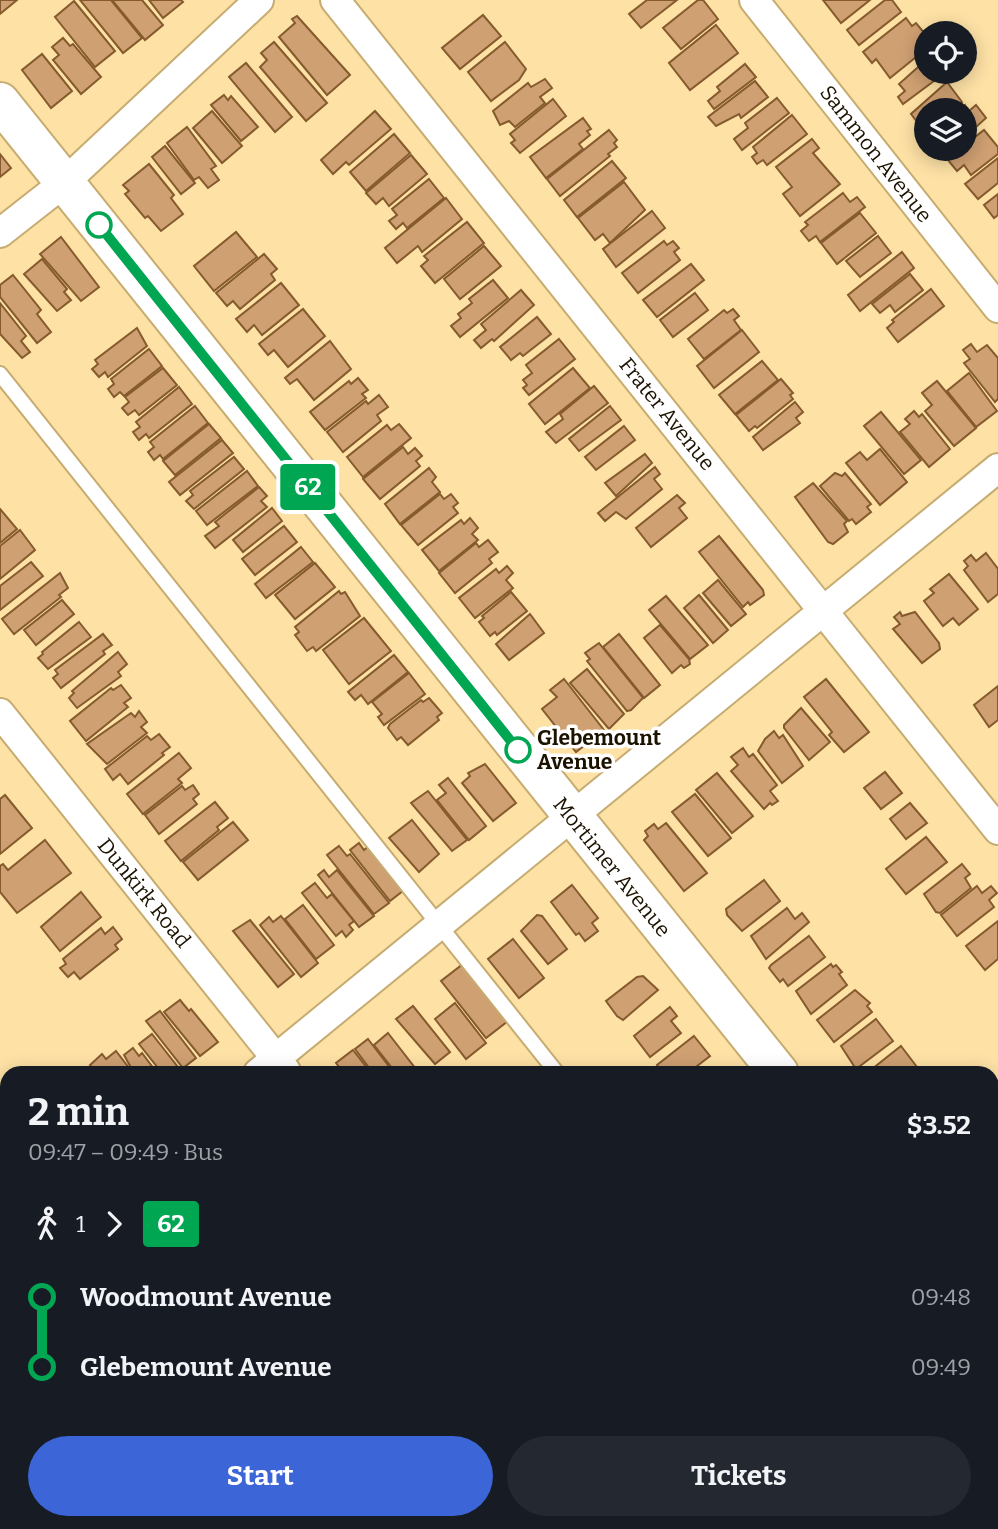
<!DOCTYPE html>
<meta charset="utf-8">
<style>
:root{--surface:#171b24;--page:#242831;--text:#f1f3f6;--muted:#9ea1a6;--accent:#3c65d7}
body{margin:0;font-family:Bitter,serif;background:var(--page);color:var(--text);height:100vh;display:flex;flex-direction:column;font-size:26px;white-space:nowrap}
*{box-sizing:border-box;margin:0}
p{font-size:23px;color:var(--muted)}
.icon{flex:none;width:38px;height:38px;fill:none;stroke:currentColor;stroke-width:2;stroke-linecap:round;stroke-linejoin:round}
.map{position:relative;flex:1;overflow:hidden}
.drawer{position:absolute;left:0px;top:1066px;width:999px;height:464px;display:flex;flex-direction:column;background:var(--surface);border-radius:21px 21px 0 0;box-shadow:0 4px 18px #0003}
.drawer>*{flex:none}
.badge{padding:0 14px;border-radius:5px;font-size:24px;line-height:46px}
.fabs{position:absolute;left:914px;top:21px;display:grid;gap:14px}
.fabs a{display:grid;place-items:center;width:63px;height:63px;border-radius:50%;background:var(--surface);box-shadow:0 4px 18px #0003;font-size:35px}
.map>.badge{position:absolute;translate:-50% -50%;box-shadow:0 0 0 4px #fff}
.legs{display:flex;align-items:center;gap:10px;height:77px;padding:0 28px;font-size:23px}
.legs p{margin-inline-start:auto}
.head{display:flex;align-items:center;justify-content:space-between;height:119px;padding:0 28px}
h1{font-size:38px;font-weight:700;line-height:52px}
.cta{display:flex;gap:14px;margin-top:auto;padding:14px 28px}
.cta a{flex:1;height:80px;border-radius:42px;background:var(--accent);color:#fff;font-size:28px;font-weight:700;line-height:80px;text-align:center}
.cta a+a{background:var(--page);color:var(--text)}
ul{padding:0 28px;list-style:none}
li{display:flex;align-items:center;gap:24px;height:70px;font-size:26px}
li i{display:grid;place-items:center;width:10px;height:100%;margin:0 9px;background:currentColor}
li i::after{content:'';width:18px;height:18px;margin:-9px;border:5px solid;border-radius:50%;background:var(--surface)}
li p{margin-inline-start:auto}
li:first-child i{background:linear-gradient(#0000 50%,currentColor 0)}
li:last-child i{background:linear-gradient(currentColor 50%,#0000 0)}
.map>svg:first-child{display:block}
</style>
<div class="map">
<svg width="998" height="1529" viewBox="0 0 998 1529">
<rect width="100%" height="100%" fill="#fde1a5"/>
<polygon fill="#caa8ca" points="914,1523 916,1529 785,1529 765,1523"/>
<g fill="#cfa072" stroke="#855a2d" stroke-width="2">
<polygon points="0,0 17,0 0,14"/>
<polygon points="80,0 111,0 142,38 123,53"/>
<polygon points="112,0 142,0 163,25 145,40"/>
<polygon points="149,0 181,0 183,2 163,18"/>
<polygon points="647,0 677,0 641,28 629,14"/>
<polygon points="698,0 703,0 718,19 681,49 663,28"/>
<polygon points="823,0 870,0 841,23"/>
<polygon points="885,0 892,0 901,12 859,45 847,30"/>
<polygon points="74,1 115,51 95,67 55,17"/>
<polygon points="483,15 501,36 460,69 442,48"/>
<polygon points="297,16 350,75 327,95 279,37 295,23 292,19"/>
<polygon points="906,18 912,26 916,23 926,35 921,38 926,49 890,78 876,59 872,63 863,52"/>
<polygon points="716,25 738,53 690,90 669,63"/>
<polygon points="63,38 70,46 73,44 101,77 81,94 53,60 59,55 52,47"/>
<polygon points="274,42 327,103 306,121 260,67 267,60 261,53"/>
<polygon points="505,42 526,69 519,80 491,101 468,72"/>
<polygon points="42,54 72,91 51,108 22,70"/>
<polygon points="926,60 926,72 946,72 903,104 898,97 905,91 899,84"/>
<polygon points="246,63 292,117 275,132 229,77"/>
<polygon points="745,64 756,77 714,109 708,101 720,91 717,87"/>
<polygon points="545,79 552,88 540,97 545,103 515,127 509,121 500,125 493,111 528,83 531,87"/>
<polygon points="755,81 768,97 741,118 739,114 716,126 708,117"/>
<polygon points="947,82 962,102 952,110 926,110 923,130 911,114"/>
<polygon points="224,95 228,100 231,96 258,127 241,141 211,105"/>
<polygon points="777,98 789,113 742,150 734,139 748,128 745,123"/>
<polygon points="553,99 566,116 520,153 511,143 515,140 510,134"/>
<polygon points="965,105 969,111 976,105 986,118 964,138 964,110 958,110"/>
<polygon points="212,111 242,146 222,163 193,128"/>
<polygon points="375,111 391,129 349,165 346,162 333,174 321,160"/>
<polygon points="792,115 807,134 767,165 763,160 757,164 752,157 757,153 753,147"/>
<polygon points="583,118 591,129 587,131 590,135 579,144 583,149 546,178 530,157"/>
<polygon points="187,127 216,166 211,169 219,180 208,188 199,177 194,180 167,143"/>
<polygon points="609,130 617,140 614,143 617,147 608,154 610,156 560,196 547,179"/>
<polygon points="984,130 998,147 998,154 971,175 964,165 957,171 947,159"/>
<polygon points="394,134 410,153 366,191 350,172"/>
<polygon points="812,139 819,148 813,153 840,184 800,216 783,194 792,187 776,167"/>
<polygon points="165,146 195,183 181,194 152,157"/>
<polygon points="0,154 11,168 0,177"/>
<polygon points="411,155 427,174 389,206 383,198 376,204 366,193"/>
<polygon points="998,158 998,183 978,199 965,184"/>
<polygon points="612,161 626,178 577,217 564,200"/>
<polygon points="149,164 174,195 171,198 183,214 161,231 148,216 145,218 125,194 129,191 123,185"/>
<polygon points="429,179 444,198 407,228 403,223 396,229 389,221 397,215 392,209"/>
<polygon points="624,182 645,210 610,243 603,234 595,240 578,218"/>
<polygon points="843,193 850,202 857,197 865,207 820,242 816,236 809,241 801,231 808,225 805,222"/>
<polygon points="998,194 998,215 994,218 984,205"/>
<polygon points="446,198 462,219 422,252 418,246 397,263 385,248"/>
<polygon points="652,211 665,228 616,267 603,249"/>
<polygon points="860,213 876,233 837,264 821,243"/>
<polygon points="467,222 484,243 435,283 421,266 428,260 424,256"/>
<polygon points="236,232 257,257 214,291 194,266"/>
<polygon points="878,236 891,253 860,277 846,261"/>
<polygon points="61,237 99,287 81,301 40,254"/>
<polygon points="664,241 667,245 673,241 679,248 674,252 680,260 638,293 622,273"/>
<polygon points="484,246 501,266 460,299 444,279"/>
<polygon points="902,252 914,268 860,311 848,295"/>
<polygon points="264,254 277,269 271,274 275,280 240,309 233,301 227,306 216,293"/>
<polygon points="42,259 67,289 64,292 71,300 57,311 24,274"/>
<polygon points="691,264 704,280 657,317 643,300"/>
<polygon points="910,274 923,290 895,312 890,305 880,313 872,304"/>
<polygon points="13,275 41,310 37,314 51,332 37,343 0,297 0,285"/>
<polygon points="493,280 508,298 460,337 451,326 461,318 458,314 472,303 469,299"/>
<polygon points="281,283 299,305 262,335 254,325 247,332 236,319"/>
<polygon points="931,289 944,306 898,342 887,328 894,322 892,320"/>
<polygon points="521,290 534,305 494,341 492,339 481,348 474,340 486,330 481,324"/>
<polygon points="695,293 708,310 673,337 660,320"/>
<polygon points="0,303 26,336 21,341 30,352 22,358 0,334"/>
<polygon points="303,309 325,336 288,367 274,350 268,355 259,344"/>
<polygon points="733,309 739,316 734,320 741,330 704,359 688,339 724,310 727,313"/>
<polygon points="537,317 551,334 523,356 520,353 511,360 500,347"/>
<polygon points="137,328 147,346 108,377 105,372 99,377 92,369 98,364 95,360"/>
<polygon points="742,330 759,352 714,388 697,366"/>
<polygon points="559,339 575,359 529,395 523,388 527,385 523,380 532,373 526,365"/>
<polygon points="330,341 351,369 314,400 297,379 290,384 285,378"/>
<polygon points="971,344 977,352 987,345 998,358 998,399 995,402 964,363 970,359 963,350"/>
<polygon points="149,349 162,366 124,396 120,392 114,397 108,389 114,384 111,379"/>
<polygon points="762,361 778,380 735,414 719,395"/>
<polygon points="163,368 177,385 139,415 135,410 128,415 122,408 129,402 125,397"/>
<polygon points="573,368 590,388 545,424 529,404"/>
<polygon points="969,373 997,411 976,427 947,391"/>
<polygon points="358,378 368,390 362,394 366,398 325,430 310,412 349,381 351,384"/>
<polygon points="781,379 793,393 790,395 793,399 757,428 755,426 749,431 736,415"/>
<polygon points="937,381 976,428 954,446 925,411 932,405 922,393"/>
<polygon points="594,386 608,403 556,443 546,432 563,419 560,414"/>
<polygon points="179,387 192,404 149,438 146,434 139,440 133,432 140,427 136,422"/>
<polygon points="379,395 388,407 377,415 381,421 343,452 327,432 366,401 368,404"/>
<polygon points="795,402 803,412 796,418 800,423 763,450 753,437"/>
<polygon points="195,406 208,423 163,459 160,455 154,460 148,452 154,447 150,442"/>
<polygon points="610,406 621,420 579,451 569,439"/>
<polygon points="914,411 919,417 922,414 950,449 929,467 900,432 910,424 905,419"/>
<polygon points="881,412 921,460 904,474 864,426"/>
<polygon points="209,424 221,438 175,475 163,461"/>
<polygon points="399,424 411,438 363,477 347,457 387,425 391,430"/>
<polygon points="624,426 635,440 596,470 585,457"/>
<polygon points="222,440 233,453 180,495 169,482"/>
<polygon points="403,447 408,454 415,448 422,456 416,461 420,466 380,499 363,479"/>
<polygon points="880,449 907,482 880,505 846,463 860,452 867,460"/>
<polygon points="645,454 652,463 616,496 605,483"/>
<polygon points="234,457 244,469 194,509 186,501 193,495 190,491"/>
<polygon points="655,467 660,474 654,479 662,489 626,519 616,512 605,521 598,513"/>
<polygon points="429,468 436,477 432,482 440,492 400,524 385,504"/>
<polygon points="247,471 258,486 207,525 196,511"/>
<polygon points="835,473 842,476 845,473 871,504 867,507 871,512 856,524 852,519 849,521 820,486"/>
<polygon points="813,483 847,521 844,524 848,532 833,544 828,542 795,497"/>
<polygon points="259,487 267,496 261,501 267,507 215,548 205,536 219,526 215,522"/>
<polygon points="440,494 444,499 451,494 458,503 453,507 458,513 418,545 401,525"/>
<polygon points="677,495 685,503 679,508 687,518 651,547 636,528"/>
<polygon points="272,508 282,521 243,552 233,540"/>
<polygon points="0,509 17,529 0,543"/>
<polygon points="470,518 478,528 472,534 478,540 439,571 422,550 461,520 464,524"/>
<polygon points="284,526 297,542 255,575 242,559"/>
<polygon points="20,530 35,550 0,579 0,546"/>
<polygon points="719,536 763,590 764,595 750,605 748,602 743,607 699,552"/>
<polygon points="488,540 498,552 489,559 492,563 455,593 439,573 476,543 479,547"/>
<polygon points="301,547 313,562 266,598 255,584"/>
<polygon points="986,553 998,569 998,594 988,602 964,570 968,566 964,561 971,555 976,561"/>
<polygon points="31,562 43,576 0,610 0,586"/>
<polygon points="315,563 335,587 295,619 275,595"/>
<polygon points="507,566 513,573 506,580 513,588 475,618 459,598 496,569 499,573"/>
<polygon points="60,573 68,588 59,595 61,597 14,634 2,619"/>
<polygon points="949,574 978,609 959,625 953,618 943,626 924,601 934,593 930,589"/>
<polygon points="718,580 746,614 731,626 703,593"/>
<polygon points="339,591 341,594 345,592 360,616 316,651 313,647 307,651 295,635 299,632 295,627"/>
<polygon points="511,592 527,611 497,635 495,632 490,636 479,622 484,618 482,616"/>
<polygon points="699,595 728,630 713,643 684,608"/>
<polygon points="666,596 708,645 690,659 649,610"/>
<polygon points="62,600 74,614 36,645 24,630"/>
<polygon points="900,612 902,616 915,612 939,643 940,649 922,663 893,629 900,624 894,617"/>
<polygon points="530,614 544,633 509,660 496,644"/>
<polygon points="364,618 391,651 349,684 323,650"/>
<polygon points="79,622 91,637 48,669 38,658 43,654 42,652"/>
<polygon points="660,625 689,659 690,664 684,668 681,665 672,673 644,638"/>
<polygon points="103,634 112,645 103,651 105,654 61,688 53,678 58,674 55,670"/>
<polygon points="619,634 660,685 644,698 603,647"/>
<polygon points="599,643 643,698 631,710 627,711 587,661 590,659 585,653"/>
<polygon points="118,652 127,664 118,672 121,676 77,708 69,698 74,693 72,691"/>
<polygon points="394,655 408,672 368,704 361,695 355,700 348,692"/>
<polygon points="587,669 624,714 609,729 570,683"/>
<polygon points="409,673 425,694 384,725 378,717 382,714 372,702"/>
<polygon points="564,679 604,730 576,752 542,709 557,697 550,690"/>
<polygon points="826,679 869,732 844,752 829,735 832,732 804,697"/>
<polygon points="121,685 131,698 124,703 128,707 86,741 70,721 111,688 113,690"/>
<polygon points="998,686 998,720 989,727 974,705"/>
<polygon points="429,698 442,713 437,717 439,720 408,745 401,737 397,740 388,728 390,724 421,700 423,702"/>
<polygon points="801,708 830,742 809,760 784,728 784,725"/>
<polygon points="139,711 147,722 141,727 147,733 107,764 87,744 131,713 135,717"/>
<polygon points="774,731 779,738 783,735 803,766 782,783 758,751 765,739"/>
<polygon points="159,734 170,747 162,753 164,755 128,784 120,774 113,780 105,769 147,736 151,740"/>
<polygon points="743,748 749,757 753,754 777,785 770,791 778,801 772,805 770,803 764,809 731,771 738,765 731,757"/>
<polygon points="179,753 191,768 178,779 182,783 143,814 127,794"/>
<polygon points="485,764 516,803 493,821 462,783 470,776 468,773"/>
<polygon points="885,772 902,793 881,809 864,788"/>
<polygon points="717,773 753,816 732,833 696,790"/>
<polygon points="448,778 486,826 469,840 437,800 446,793 439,785"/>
<polygon points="193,785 199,794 193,799 197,804 159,834 145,815 182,786 185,790"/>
<polygon points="428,791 467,840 452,851 411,803"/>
<polygon points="695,794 731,838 708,856 672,812"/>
<polygon points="5,795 32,828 0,854 0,799"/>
<polygon points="215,802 228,818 217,827 219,830 181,861 165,841"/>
<polygon points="910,803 927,823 906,839 890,819"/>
<polygon points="412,820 439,854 419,872 389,838"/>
<polygon points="233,822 248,840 198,880 183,862"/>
<polygon points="666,823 707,873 684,891 644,840 648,836 645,831 654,824 658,829"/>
<polygon points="926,837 947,862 906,894 886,869"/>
<polygon points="45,840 71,873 17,913 0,892 0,866 3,864 8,870"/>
<polygon points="359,843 364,850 369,846 404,890 390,901 350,850"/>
<polygon points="339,846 347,856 350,854 389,903 374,914 327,855"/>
<polygon points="962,864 970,874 965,878 971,888 940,913 936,912 924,894"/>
<polygon points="324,870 329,877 337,870 374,916 359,927 318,875"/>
<polygon points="764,880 780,901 742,931 727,915 726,909"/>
<polygon points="315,883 327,898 332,894 354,921 349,925 353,930 346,937 342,931 336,936 302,893"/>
<polygon points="572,885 598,918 592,923 598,931 585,941 579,933 576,935 551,902"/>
<polygon points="977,886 982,893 991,886 997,893 989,900 994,907 957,936 941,915"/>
<polygon points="81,892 101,917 60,951 41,927"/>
<polygon points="303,905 334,945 316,959 285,919"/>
<polygon points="787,908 795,919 802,913 809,922 766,959 751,936"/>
<polygon points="537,915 542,916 567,949 548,964 521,931"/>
<polygon points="281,916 318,963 301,977 260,925 269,917 273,922"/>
<polygon points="250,920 294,974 278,987 233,931"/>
<polygon points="998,921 998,959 985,970 966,946"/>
<polygon points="113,927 122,939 115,945 118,949 80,979 74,972 68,977 60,968 66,964 63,959 101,928 105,934"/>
<polygon points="809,936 825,957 788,986 783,979 780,982 769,968 771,965"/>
<polygon points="513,939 544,978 519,998 488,959"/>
<polygon points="463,964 508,1021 486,1038 441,981"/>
<polygon points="831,964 833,967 836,965 842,972 839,974 847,985 811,1014 796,991"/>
<polygon points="643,976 658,990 623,1020 617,1016 606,1001 637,977"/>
<polygon points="855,990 870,1003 867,1006 872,1012 834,1042 817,1020"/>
<polygon points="180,1000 189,1011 191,1009 218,1042 200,1056 164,1012"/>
<polygon points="455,1003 486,1043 466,1059 435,1019"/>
<polygon points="413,1006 450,1052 435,1064 396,1019"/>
<polygon points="670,1007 677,1016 671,1021 681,1033 650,1057 634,1036"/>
<polygon points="160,1011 196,1058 183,1068 146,1021"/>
<polygon points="876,1019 893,1041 856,1069 841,1046"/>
<polygon points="388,1033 419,1073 396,1073 374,1045"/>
<polygon points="152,1034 181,1071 179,1073 162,1073 139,1044"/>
<polygon points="694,1036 710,1056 688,1073 662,1073 657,1065"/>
<polygon points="368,1039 394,1073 373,1073 355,1049"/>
<polygon points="901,1046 917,1067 910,1073 867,1073"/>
<polygon points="133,1048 139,1056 142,1053 157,1073 134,1073 124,1055"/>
<polygon points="353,1050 371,1073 344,1073 336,1063"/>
<polygon points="116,1051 133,1073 96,1073 90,1065 102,1054 106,1059"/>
<polygon points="0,1163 7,1168 7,1200 0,1191"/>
<polygon points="992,1164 998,1171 998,1187 992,1191"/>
<polygon points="0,1194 7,1203 7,1212 0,1218"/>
<polygon points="998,1198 998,1231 992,1236 992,1202"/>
<polygon points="998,1244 998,1277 997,1278 992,1273 992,1248"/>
<polygon points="998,1385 998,1420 995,1421 992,1389"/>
<polygon points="998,1428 998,1456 996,1457 992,1452 992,1432"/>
<polygon points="0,1430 7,1439 7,1450 0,1456"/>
<polygon points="7,1518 7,1522 42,1522 34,1529 6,1529 9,1527 4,1521"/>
<polygon points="53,1522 73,1522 78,1529 45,1529"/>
<polygon points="217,1522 252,1522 244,1529 222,1529"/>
<polygon points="255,1522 286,1522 286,1523 278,1529 248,1529"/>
<polygon points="422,1522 456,1522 461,1529 425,1529"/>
<polygon points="469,1522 498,1522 500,1525 496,1529 475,1529"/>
</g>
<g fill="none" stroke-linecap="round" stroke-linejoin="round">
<defs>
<polyline id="lane" points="0,374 557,1073"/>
<g id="street">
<polyline points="335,0 998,830"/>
<polyline points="754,0 998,308"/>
<polyline points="0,233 65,182 259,0"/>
<polyline points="0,713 286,1071"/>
<polyline points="258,1073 998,468"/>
<polyline points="0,1285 7,1279"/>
<polyline points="992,1336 998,1332"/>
<polyline points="0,1362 7,1371"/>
<polyline points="128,1522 133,1529"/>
<polyline points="709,1522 727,1529"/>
<polyline points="579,1529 587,1522"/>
</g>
<g id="secondary">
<polyline points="0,102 779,1073"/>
<polyline points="944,1522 947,1529"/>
</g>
</defs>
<use href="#lane" stroke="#c7ac71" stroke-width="18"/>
<use href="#street" stroke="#c7ac71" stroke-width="32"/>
<use href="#secondary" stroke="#c7ac71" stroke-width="42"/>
<use href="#lane" stroke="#fff" stroke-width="14"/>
<use href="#street" stroke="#fff" stroke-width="28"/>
<use href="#secondary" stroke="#fff" stroke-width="38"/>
</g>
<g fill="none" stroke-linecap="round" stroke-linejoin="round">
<defs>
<polyline id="line-1" points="99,225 518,750"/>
</defs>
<use href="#line-1" stroke="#fff" stroke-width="16"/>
<use href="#line-1" stroke="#00a651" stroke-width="10"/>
</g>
<g fill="#fff" stroke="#00a651" stroke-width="3.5">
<circle cx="99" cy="225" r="12"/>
<circle cx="518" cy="750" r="12"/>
</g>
<g text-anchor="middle" stroke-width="7" stroke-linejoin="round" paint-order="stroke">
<g font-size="21" fill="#1c1200" stroke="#fff">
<text transform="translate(876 154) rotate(52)" y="7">Sammon Avenue</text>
<text transform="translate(667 414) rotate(51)" y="7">Frater Avenue</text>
<text transform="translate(612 867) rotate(51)" y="7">Mortimer Avenue</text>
<text transform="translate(144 893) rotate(51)" y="7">Dunkirk Road</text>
</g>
<g font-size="21" font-weight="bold" fill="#1c1200" stroke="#fff" text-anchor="start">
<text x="537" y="745">Glebemount<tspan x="537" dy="24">Avenue</tspan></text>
</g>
</g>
</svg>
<div class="fabs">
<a><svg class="icon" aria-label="locate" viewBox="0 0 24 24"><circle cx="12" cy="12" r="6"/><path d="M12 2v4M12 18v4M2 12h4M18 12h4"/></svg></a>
<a><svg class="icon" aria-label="layers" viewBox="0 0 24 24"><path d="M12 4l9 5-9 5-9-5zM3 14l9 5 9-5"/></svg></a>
</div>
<b class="badge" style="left:308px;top:487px;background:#00a651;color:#fff">62</b>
<section class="drawer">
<div class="head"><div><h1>2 min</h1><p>09:47 – 09:49 · Bus</p></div><b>$3.52</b></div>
<div class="legs"><svg class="icon" aria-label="walk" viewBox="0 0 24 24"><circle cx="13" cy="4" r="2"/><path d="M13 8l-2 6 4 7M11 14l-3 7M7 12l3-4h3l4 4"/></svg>1<svg class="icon" aria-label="forward" viewBox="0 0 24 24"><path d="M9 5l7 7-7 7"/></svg><b class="badge" style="background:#00a651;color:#fff">62</b></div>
<ul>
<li><i style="color:#00a651"></i><b>Woodmount Avenue</b><p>09:48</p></li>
<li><i style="color:#00a651"></i><b>Glebemount Avenue</b><p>09:49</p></li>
</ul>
<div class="cta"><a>Start</a><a>Tickets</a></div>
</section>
</div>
